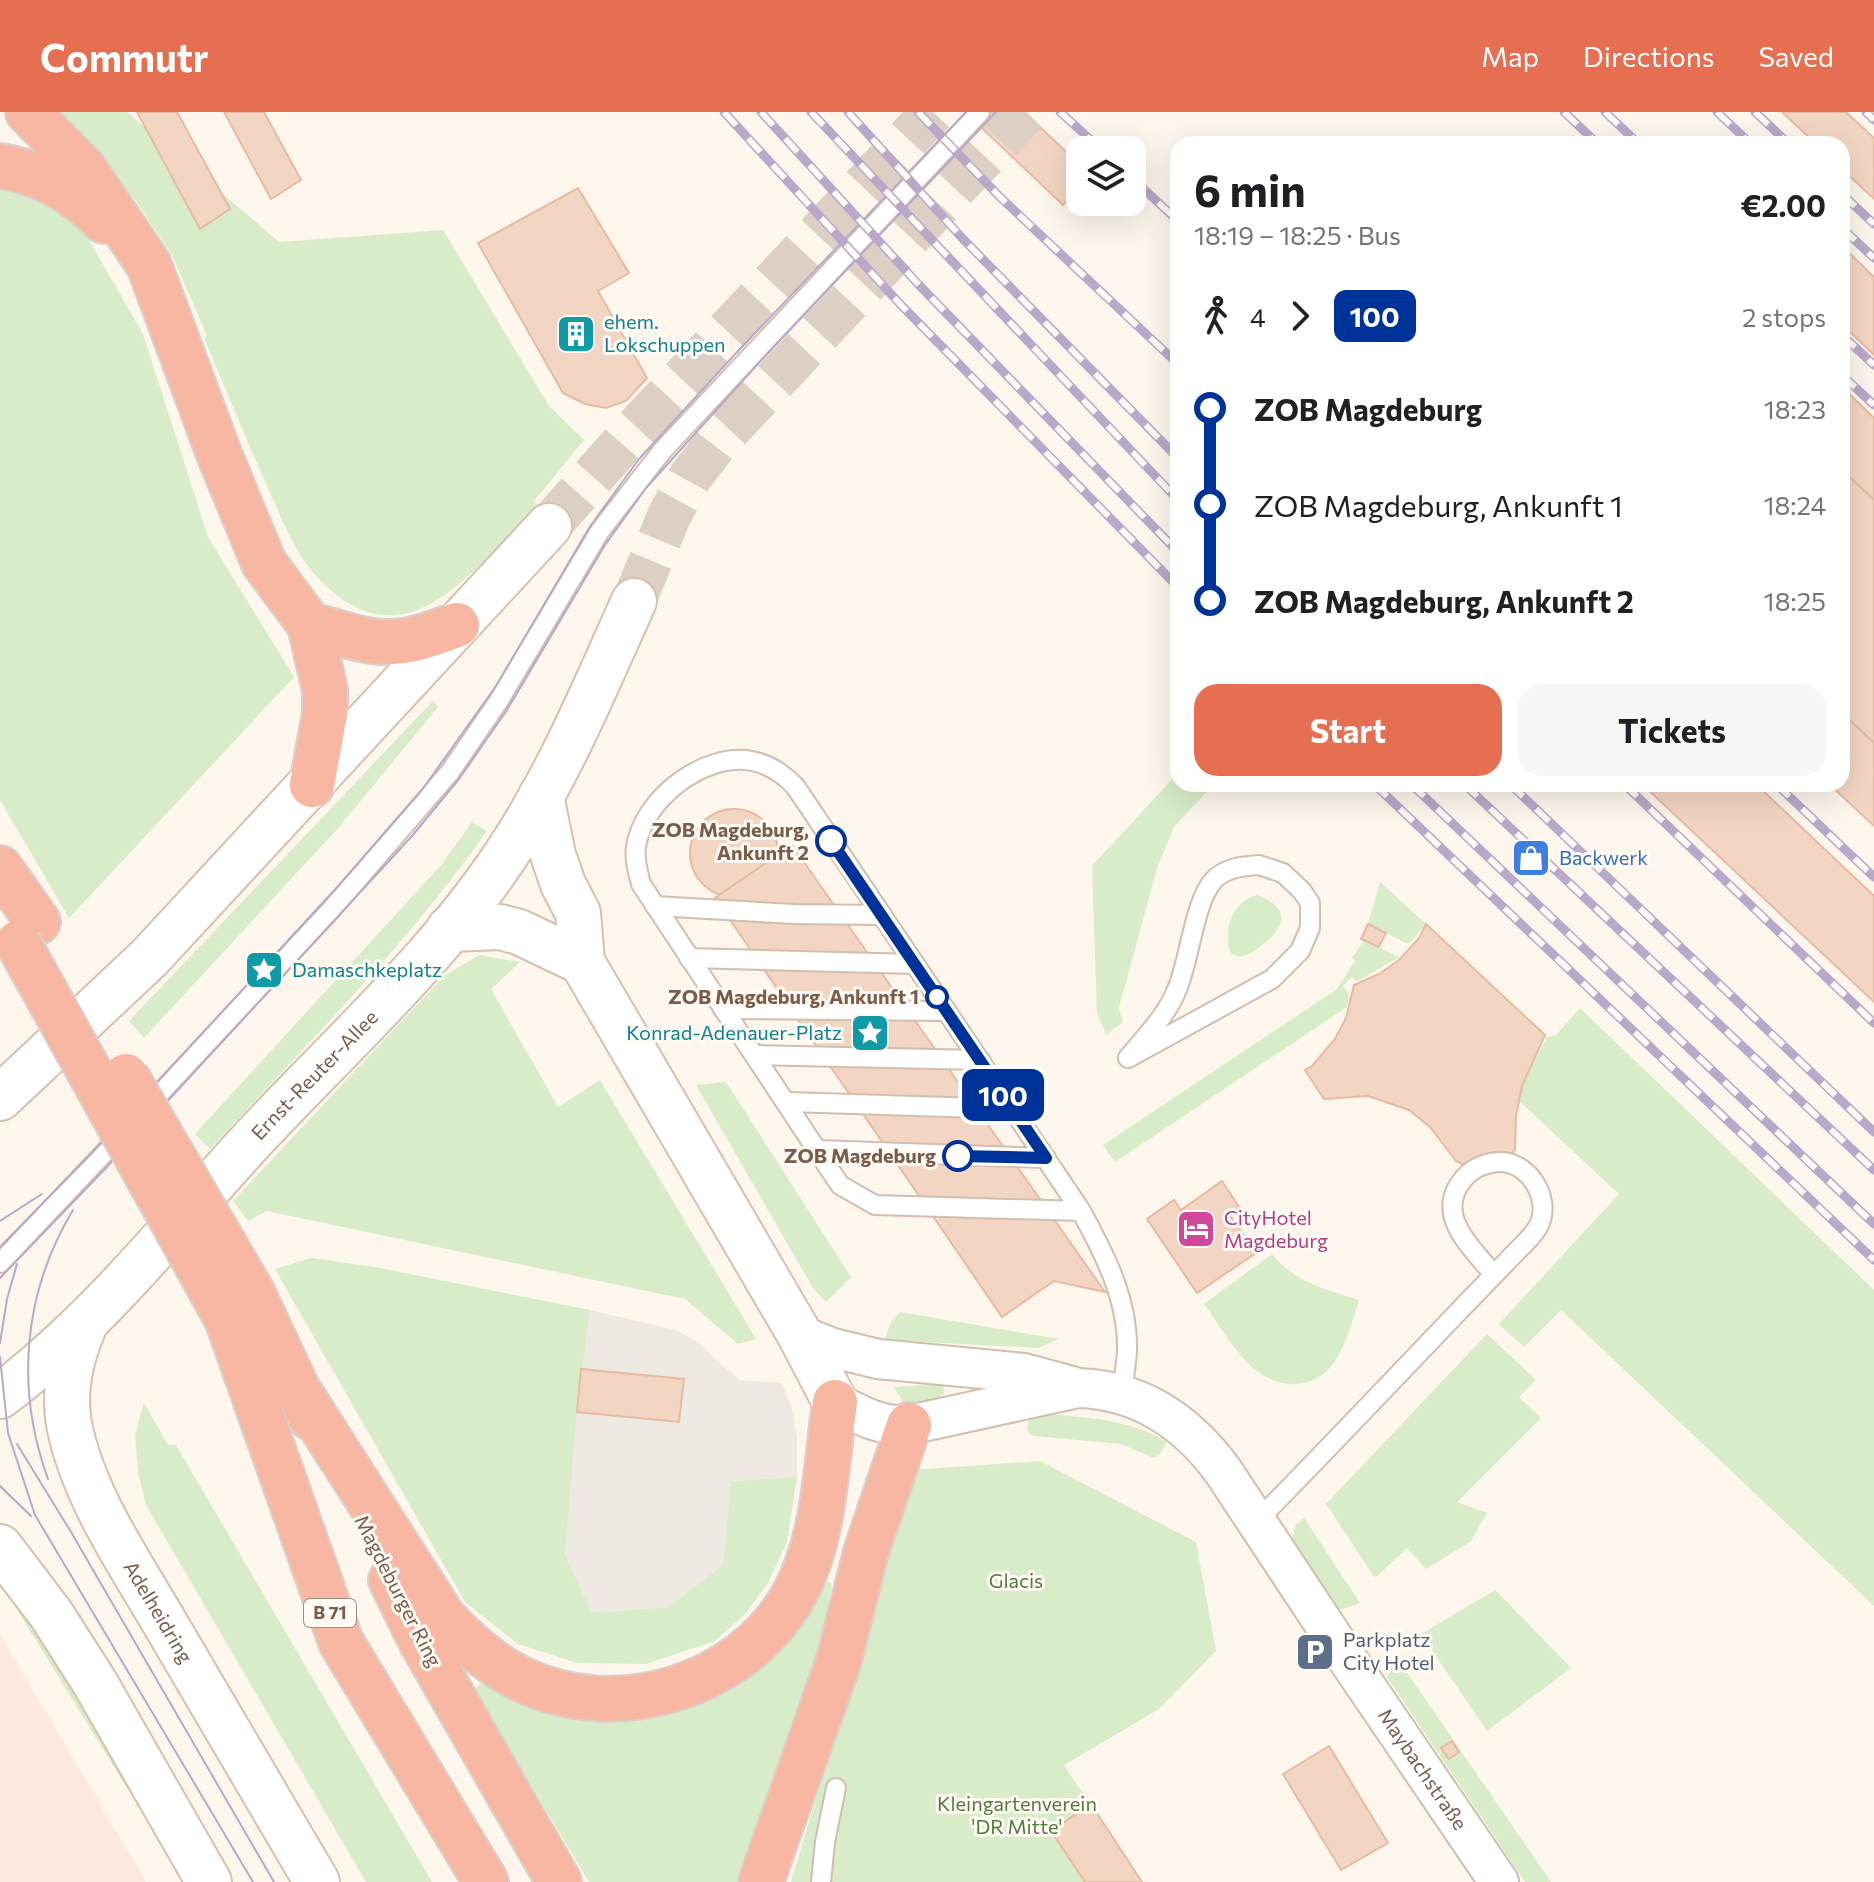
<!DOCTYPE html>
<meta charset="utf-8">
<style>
:root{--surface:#fff;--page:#f6f6f6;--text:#202124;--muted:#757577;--accent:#e76f51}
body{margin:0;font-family:Commissioner,sans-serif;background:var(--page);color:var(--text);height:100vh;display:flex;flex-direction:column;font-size:30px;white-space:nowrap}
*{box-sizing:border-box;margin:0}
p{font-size:26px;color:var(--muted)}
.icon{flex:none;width:44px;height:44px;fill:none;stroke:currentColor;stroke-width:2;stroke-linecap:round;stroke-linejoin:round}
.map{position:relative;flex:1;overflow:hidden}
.drawer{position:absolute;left:1170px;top:24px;width:680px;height:656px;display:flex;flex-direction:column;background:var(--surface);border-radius:24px;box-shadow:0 8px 32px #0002}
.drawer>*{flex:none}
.badge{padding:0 16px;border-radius:12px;font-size:28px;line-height:52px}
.tools{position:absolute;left:1066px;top:24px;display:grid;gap:16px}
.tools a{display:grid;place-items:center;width:80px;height:80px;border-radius:16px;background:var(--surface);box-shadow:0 8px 32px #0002;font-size:40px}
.map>.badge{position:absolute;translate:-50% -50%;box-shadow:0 0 0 4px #fff}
.legs{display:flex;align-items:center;gap:12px;height:88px;padding:0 24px;font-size:26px}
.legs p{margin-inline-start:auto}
.overview{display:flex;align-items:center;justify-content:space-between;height:136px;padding:0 24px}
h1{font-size:44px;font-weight:700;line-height:60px}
.cta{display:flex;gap:16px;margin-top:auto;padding:16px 24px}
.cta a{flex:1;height:92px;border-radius:24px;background:var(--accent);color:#fff;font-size:32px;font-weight:700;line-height:92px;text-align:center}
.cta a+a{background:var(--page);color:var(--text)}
ul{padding:0 24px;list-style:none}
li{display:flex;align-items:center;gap:28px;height:96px;font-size:30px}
li i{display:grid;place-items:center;width:12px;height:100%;margin:0 10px;background:currentColor}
li i::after{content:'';width:20px;height:20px;margin:-10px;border:6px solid;border-radius:50%;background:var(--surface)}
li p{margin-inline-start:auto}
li:first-child i{background:linear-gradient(#0000 50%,currentColor 0)}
li:last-child i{background:linear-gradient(currentColor 50%,#0000 0)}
header{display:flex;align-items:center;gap:48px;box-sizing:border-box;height:112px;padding:0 40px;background:var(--accent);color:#fff}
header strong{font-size:38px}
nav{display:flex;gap:44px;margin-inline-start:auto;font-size:28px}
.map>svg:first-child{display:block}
</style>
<header>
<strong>Commutr</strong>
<nav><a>Map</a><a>Directions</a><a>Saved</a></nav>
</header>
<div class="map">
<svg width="1874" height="1770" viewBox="0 0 1874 1770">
<rect width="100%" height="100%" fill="#fdf6ec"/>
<polygon fill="#fde8e0" points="0,1522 146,1770 0,1770"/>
<polygon fill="#efe9e4" points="590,1198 676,1218 697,1230 739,1268 782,1271 793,1299 797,1326 797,1365 731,1369 723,1453 668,1495 592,1502 565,1444 577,1300"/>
<g fill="#d8ecc9">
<path d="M55 0H127L279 130 443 118 549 294 584 328 533 390 538 392C505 426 461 482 415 499 377 512 344 494 318 466 295 442 282 407 268 376 246 327 225 276 204 226L207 224 172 143 134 86Z"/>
<polygon points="0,78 40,88 81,114 143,222 208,425 294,565 69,806 0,688"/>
<polygon points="433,589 438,595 339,715 144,926 129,909"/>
<polygon points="1178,661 1178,672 1214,672 1174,715 1157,756 1119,896 1123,910 1106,923 1097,900 1092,754"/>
<path d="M472 710 487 719C406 834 305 934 210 1037L195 1022 442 752Z"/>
<polygon points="1380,770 1426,812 1408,832 1368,812"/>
<path d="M1257 783C1286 794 1289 810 1266 830 1257 837 1249 844 1238 845L1230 840C1224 815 1232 790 1257 783Z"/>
<polygon points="1364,828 1399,845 1358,869 1351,865 1343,875 1349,881 1347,895 1115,1050 1103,1033 1337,877 1355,849 1352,846"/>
<polygon points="480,843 520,850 491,877 558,995 600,968 756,1227 738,1232 685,1187 267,1099 248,1109 233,1089 445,863"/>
<polygon points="1580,896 1874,1178 1874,1494 1561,1198 1524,1235 1499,1212 1619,1082 1515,985 1547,925 1556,923"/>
<polygon points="726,970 851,1165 826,1190 813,1176 696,973"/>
<path d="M1272 1142C1294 1170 1327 1178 1359 1188 1347 1223 1340 1267 1298 1272 1283 1274 1264 1266 1253 1256 1235 1240 1218 1211 1204 1192Z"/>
<polygon points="311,1146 375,1155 590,1198 577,1300 565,1443 592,1501 668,1495 723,1453 731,1369 797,1365 787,1430 768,1471 745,1502 715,1529 646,1552 577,1551 518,1532 465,1490 275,1157"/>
<polygon points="900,1200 1059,1227 1038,1236 885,1228 890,1211"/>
<polygon points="1487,1222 1536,1268 1519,1285 1541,1306 1457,1390 1487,1401 1470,1430 1426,1457 1407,1436 1375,1466 1326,1392"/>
<polygon points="943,1272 944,1281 931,1291 906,1295 894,1275"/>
<polygon points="144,1291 168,1333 176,1333 432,1770 366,1770 146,1393 138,1360 135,1323"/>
<path d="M1038 1301C1085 1306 1126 1305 1167 1330L1160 1342 1154 1346 1121 1332 1035 1324 1029 1322 1027 1316 1029 1308Z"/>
<polygon points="1040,1349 1196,1430 1216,1539 1159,1597 1064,1653 1142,1770 791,1770 914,1358"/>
<polygon points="1304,1406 1360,1491 1340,1498 1292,1428 1295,1414"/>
<polygon points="0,1459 34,1503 185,1770 11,1488 0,1475"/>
<path d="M827 1469 832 1472 817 1552 744 1770H589L474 1577 482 1571C582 1629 712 1617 789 1527 803 1511 813 1488 824 1470Z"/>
<polygon points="1495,1478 1571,1556 1487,1619 1421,1522"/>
<polygon points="1396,1543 1406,1559 1551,1770 1525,1770 1387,1565"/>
</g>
<g fill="#f3d5c3" stroke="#e6bba3" stroke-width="2">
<polygon points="137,0 177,0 230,97 200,117"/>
<polygon points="224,0 264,0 301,68 271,87"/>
<polygon points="965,0 1024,0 1080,53 1080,74 1063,93"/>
<polygon points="1782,0 1846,0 1874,26 1874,87 1842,57 1842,32 1816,32"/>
<polygon points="578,76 629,161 598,179 647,266 626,289 606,296 585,292 563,281 478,131"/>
<polygon points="1842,134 1874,165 1874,243 1842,212"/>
<polygon points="1842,275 1874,306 1874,388 1842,358"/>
<polygon points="1842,358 1874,388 1874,631 1842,601"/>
<polygon points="1842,601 1874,631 1874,714 1829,672 1842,672"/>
<polygon points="1642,672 1756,672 1874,784 1874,890"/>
<circle cx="734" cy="741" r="44"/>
<polygon points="792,733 1105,1180 1054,1169 1002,1205 715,786"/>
<polygon points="1368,812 1386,821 1379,835 1361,827"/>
<polygon points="1426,812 1545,923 1522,974 1516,1004 1515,1038 1506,1047 1466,1054 1456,1049 1430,1015 1409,998 1368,984 1324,987 1305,958 1312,954 1335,927 1346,906 1354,873 1379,862 1399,848 1419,826"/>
<polygon points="1222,1069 1239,1095 1229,1102 1256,1141 1197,1181 1147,1107 1174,1088 1181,1098"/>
<polygon points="581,1257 684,1267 679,1310 577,1300"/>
<polygon points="1452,1629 1459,1640 1449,1647 1441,1636"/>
<polygon points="1329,1634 1388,1731 1341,1758 1283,1662"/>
<polygon points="1091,1692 1142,1770 1085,1770 1051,1719"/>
</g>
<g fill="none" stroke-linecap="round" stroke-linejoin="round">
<g stroke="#dcd0c4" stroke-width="44" stroke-dasharray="44 22" stroke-linecap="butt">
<polyline points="549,414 628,325 933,0"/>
<polyline points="634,489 670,402 691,364 718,329 1026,0"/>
</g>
<defs>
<g id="lane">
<path d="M1259 753 1283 761 1302 779 1310 791V816L1300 839 1272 867 1128 946C1146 924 1168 902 1178 875 1189 848 1195 789 1213 769 1224 756 1243 754 1259 753Z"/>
<polyline points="655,794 794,802 882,803"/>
<polyline points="689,846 915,852"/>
<polyline points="723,897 946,899"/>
<polyline points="755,943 980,948"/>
<polyline points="788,990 1012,997"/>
<polyline points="145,997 331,798 450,660 498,590 600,419 662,339 980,0"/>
<polyline points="819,1038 1046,1046"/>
<path d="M1081 1099 875 1093 840 1073 641 772C638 760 634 747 636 735 643 687 704 640 752 649 769 652 783 662 795 674L1081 1099C1104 1141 1128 1187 1127 1237 1127 1251 1123 1267 1122 1281"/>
<polyline points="0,1151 122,1022"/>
<path d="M1257 1409C1325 1340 1392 1269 1459 1199 1477 1180 1496 1161 1514 1142 1522 1134 1532 1125 1538 1115 1552 1090 1532 1053 1503 1050 1490 1049 1474 1055 1465 1065 1432 1102 1471 1134 1494 1163"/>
<polyline points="821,1770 825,1730 836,1676"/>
</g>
<g id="street">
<polyline points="800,1223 833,1236 878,1247 1024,1261 1072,1274"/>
<path id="s1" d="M835 1290C860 1303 880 1315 909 1313L1078 1276C1141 1278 1187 1310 1223 1359L1346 1545 1499 1770"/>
</g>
<g id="secondary">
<polyline points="541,684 553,743 563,772 578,801 582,850 800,1223 835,1290"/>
<polyline points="449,817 500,815 519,820 582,850"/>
<polyline points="0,986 149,846 549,414"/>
<path id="s2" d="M85 1212C71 1245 63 1276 69 1312 83 1384 130 1451 166 1513 216 1599 267 1684 317 1770"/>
<path id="s3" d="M0 1284C92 1215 165 1124 241 1040 333 939 439 848 513 732 562 656 597 571 634 489"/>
<polyline points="0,1435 51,1502 95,1571 209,1770"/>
</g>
<g id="highway">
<polyline points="28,0 85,58 149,153 219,342 264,451 310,513 325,578 325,601 312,673"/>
<path d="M0 54C41 60 75 80 104 109"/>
<path d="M310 513C335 519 364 531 390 530 413 530 436 520 457 513"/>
<polyline points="0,756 38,810"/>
<polyline points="252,1180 311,1306"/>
<polyline points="227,1207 341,1530 486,1770"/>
<path d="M298 1278 443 1505C465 1529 489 1551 519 1566 615 1614 743 1576 795 1481 825 1425 826 1353 835 1290"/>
<polyline points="391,1468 421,1529 559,1770"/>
<polyline points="761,1770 839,1548 866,1440 909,1313"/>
</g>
</defs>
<use href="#lane" stroke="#d1beb0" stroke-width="22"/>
<use href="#street" stroke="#d1beb0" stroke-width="42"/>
<use href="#secondary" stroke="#d6c0b0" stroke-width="48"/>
<use href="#highway" stroke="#dad1cd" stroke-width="48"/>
<use href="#lane" stroke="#fff" stroke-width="18"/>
<use href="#street" stroke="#fff" stroke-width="38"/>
<use href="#secondary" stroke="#fff" stroke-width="44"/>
<use href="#highway" stroke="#f7b7a3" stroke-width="44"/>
<g stroke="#b9a8c9" stroke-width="2">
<polyline points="0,1109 42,1082"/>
<polyline points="0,1135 92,1041 340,772 422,678 496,574 589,416 639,347 738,239 966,0"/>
<polyline points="0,1166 105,1057 412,724 459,667 507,598 605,433 646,376 766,243 996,0"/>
<polyline points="0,1231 7,1187 17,1152"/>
<polyline points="0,1245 8,1321 35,1403 253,1770"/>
<polyline points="17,1332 71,1420 274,1770"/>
<path d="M48 1367C15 1276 23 1181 73 1098"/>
<polyline points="0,1374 31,1404"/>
</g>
<defs>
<g id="rail">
<polyline points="724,0 901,193 1178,475"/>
<polyline points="761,0 919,173 1178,440"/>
<polyline points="811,0 1178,388"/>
<polyline points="848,0 963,127 1178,346"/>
<polyline points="918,0 1001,86 1178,252"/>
<polyline points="1060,0 1102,38"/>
<polyline points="1564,0 1598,32"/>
<polyline points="1605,0 1639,32"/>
<polyline points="1717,0 1751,32"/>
<polyline points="1755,0 1789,32"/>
<polyline points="1866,0 1874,8"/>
<polyline points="1132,66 1178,109"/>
<polyline points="1842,82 1874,112"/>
<polyline points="1842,116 1874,146"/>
<polyline points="1842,223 1874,253"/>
<polyline points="1842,263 1874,293"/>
<polyline points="1374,672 1874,1148"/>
<polyline points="1411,672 1874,1112"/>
<polyline points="1464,672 1874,1058"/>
<polyline points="1510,672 1874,1020"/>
<polyline points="1624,672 1874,911"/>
<polyline points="1776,672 1874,765"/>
</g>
</defs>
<use href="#rail" stroke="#b9a8c9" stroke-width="9"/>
<use href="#rail" stroke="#fffaf3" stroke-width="6" stroke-dasharray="18" stroke-linecap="butt"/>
<defs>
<g id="highway-bridge">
<polyline points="18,831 227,1207"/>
<polyline points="126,964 252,1180"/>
</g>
</defs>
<use href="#highway-bridge" stroke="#dad1cd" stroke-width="48" stroke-linecap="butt"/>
<use href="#highway-bridge" stroke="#f7b7a3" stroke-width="44"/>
</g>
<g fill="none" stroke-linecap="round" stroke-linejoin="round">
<defs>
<polyline id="line-1" points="831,729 1046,1046 958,1044"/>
</defs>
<use href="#line-1" stroke="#fff" stroke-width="18"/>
<use href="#line-1" stroke="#039" stroke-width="12"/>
</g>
<defs>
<symbol id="building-square" viewBox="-11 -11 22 22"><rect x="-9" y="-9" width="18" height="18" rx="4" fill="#0f9aa8" stroke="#fffaf3"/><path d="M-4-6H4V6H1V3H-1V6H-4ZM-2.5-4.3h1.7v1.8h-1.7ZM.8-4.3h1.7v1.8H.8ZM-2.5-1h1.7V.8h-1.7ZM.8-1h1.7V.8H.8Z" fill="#fff"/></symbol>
<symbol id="shop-square" viewBox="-11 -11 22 22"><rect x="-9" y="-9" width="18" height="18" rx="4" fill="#3f7fe0" stroke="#fffaf3"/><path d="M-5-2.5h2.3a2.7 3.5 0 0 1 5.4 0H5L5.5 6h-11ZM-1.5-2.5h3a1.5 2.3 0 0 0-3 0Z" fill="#fff"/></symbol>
<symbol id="sight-square" viewBox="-11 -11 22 22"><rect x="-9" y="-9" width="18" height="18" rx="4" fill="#0f9aa8" stroke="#fffaf3"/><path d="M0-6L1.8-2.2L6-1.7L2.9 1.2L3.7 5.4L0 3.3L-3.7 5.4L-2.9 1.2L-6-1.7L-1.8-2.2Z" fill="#fff"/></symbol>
<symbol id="hotel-square" viewBox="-11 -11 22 22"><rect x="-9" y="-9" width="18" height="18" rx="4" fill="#d1479c" stroke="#fffaf3"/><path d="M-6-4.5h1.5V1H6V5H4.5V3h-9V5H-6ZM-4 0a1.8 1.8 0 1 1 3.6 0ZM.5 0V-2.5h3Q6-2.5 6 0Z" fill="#fff"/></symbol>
<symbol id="parking-square" viewBox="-11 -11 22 22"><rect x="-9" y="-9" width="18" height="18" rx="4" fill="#5c6f8a" stroke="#fffaf3"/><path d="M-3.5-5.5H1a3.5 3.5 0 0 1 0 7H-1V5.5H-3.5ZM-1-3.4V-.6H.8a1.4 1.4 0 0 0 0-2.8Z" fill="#fff"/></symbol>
</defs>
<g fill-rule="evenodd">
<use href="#building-square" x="554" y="200" width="44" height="44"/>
<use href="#shop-square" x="1509" y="724" width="44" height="44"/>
<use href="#sight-square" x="242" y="836" width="44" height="44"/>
<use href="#sight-square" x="848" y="899" width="44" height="44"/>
<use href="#hotel-square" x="1174" y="1095" width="44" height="44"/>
<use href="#parking-square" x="1293" y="1518" width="44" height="44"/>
</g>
<g fill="#fff" stroke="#039" stroke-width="4">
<circle cx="831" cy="729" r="14"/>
<circle cx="937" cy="885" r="10"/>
<circle cx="958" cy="1044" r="14"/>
</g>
<g text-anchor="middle" stroke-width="6" stroke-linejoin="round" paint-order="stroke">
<rect fill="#fffaf3" stroke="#a28b7f" stroke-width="2" x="304" y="1487" width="52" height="28" rx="6"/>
<g font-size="18" font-weight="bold" fill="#7a5c4d">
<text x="330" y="1507">B 71</text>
</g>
<g font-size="20" fill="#0d838f" stroke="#fffaf3" text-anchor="start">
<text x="604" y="217">ehem.<tspan x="604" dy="23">Lokschuppen</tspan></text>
<text x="292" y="865">Damaschkeplatz</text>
<text x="842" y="928" text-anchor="end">Konrad-Adenauer-Platz</text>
</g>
<g font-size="20" font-weight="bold" fill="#7a5c4d" stroke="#fffaf3" text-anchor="end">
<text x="809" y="725">ZOB Magdeburg,<tspan x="809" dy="23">Ankunft 2</tspan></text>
<text x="919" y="892">ZOB Magdeburg, Ankunft 1</text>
<text x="936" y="1051">ZOB Magdeburg</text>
</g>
<g font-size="20" fill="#366cbe" stroke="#fffaf3" text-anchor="start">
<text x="1559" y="753">Backwerk</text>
</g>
<g font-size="20" fill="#7a5c4d" stroke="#fffaf3">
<text dy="7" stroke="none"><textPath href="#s3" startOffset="450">Ernst-Reuter-Allee</textPath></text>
<text transform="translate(398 1479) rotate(63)" y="7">Magdeburger Ring</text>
<text dy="7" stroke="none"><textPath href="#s2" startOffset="312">Adelheidring</textPath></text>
<text dy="7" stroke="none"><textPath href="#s1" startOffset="784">Maybachstraße</textPath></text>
</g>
<g font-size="20" fill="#b23c85" stroke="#fffaf3" text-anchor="start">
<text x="1224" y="1113">CityHotel<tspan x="1224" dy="23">Magdeburg</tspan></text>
</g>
<g font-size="20" fill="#537a41" stroke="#fffaf3">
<text x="1016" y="1476">Glacis</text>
<text x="1017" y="1699">Kleingartenverein<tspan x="1017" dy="23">'DR Mitte'</tspan></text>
</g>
<g font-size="20" fill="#4e5e75" stroke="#fffaf3" text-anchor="start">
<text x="1343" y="1535">Parkplatz<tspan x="1343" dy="23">City Hotel</tspan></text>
</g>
</g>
</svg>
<div class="tools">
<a><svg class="icon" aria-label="layers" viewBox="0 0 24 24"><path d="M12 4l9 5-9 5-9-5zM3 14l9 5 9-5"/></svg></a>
</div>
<b class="badge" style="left:1003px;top:983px;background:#039;color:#fff">100</b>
<section class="drawer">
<div class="overview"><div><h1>6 min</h1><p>18:19 – 18:25 · Bus</p></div><b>€2.00</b></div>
<div class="legs"><svg class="icon" aria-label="walk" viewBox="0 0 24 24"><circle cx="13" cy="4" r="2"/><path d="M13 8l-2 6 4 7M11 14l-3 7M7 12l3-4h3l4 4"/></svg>4<svg class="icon" aria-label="forward" viewBox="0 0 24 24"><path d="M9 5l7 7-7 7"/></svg><b class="badge" style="background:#039;color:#fff">100</b><p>2 stops</p></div>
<ul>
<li><i style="color:#039"></i><b>ZOB Magdeburg</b><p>18:23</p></li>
<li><i style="color:#039"></i><span>ZOB Magdeburg, Ankunft 1</span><p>18:24</p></li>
<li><i style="color:#039"></i><b>ZOB Magdeburg, Ankunft 2</b><p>18:25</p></li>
</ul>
<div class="cta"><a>Start</a><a>Tickets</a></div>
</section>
</div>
